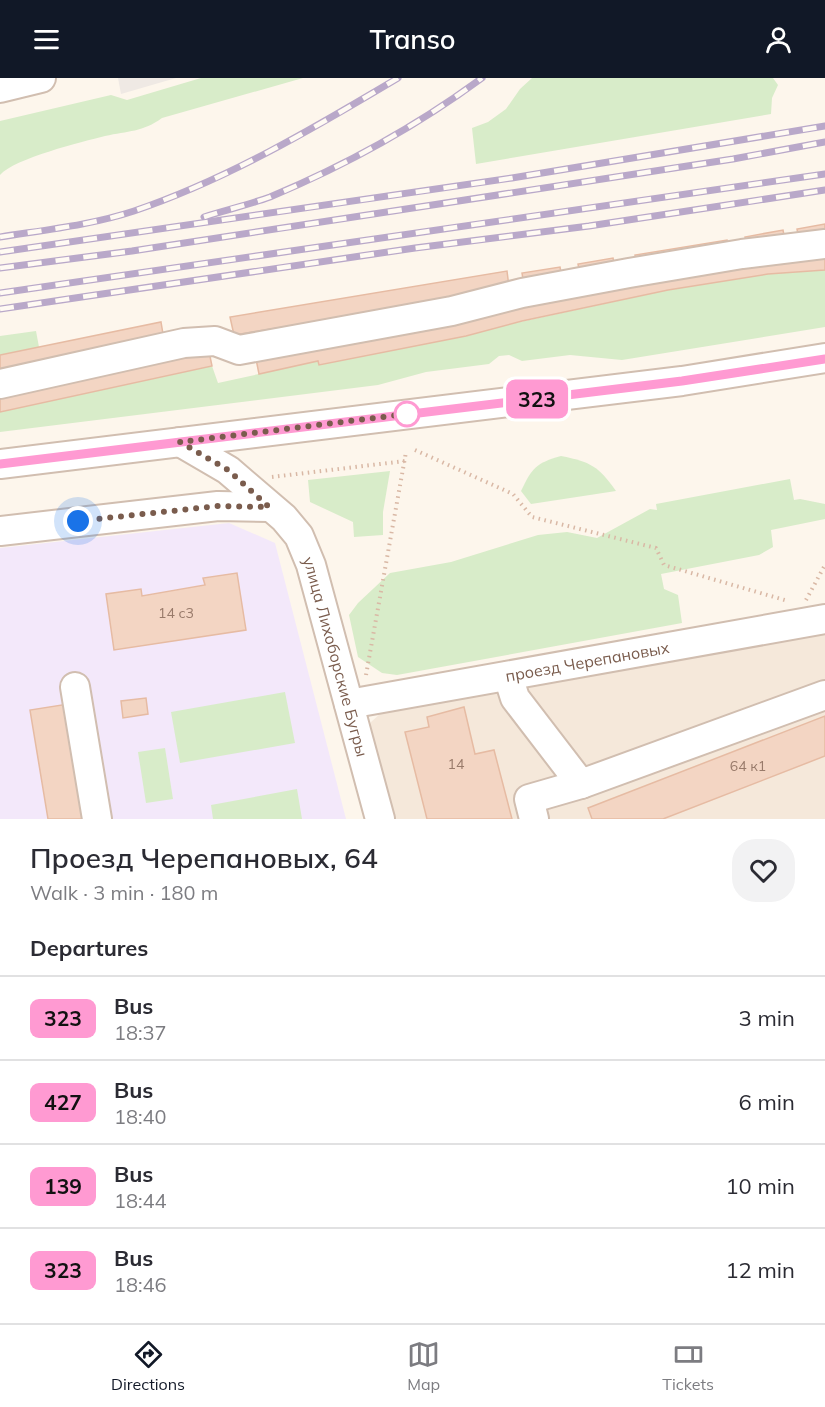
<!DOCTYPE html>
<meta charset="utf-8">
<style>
:root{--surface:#fff;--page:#f2f2f3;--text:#2b2b33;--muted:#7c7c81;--line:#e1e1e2;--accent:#111827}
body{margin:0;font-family:Mulish,sans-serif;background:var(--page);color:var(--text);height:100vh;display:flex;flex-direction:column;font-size:22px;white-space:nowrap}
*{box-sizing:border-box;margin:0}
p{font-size:20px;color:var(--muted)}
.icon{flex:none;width:33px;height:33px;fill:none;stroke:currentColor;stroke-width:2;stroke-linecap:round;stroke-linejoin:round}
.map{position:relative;height:741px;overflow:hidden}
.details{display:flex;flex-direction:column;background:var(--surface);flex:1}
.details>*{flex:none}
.badge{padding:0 12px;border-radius:9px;font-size:21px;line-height:39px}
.you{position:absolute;width:30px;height:30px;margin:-15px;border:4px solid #fff;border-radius:50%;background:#1a73e8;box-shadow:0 0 0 9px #1a73e833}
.map>.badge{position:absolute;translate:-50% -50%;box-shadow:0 0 0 3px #fff}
h2{padding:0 30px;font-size:22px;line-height:54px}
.round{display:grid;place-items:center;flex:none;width:63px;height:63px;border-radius:24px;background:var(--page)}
.head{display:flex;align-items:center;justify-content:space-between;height:102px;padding:0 30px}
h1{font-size:28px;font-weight:600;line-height:45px}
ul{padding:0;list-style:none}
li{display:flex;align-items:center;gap:18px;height:84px;padding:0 30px;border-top:2px solid var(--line)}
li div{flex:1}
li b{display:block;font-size:22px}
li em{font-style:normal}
li .badge{min-width:66px;font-weight:700;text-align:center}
header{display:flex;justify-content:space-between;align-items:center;height:78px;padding:0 30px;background:var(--accent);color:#fff;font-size:27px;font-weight:600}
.tabs{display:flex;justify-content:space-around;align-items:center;height:84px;border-top:2px solid var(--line);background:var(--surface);font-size:16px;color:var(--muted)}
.tabs a{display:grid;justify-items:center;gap:3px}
.tabs .active{color:var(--accent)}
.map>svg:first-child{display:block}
</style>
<header><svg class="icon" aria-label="menu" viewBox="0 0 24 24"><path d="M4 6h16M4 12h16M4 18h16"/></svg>Transo<svg class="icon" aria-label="person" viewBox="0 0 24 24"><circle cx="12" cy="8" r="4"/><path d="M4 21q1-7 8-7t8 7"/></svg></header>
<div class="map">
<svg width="825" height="741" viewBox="0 0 825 741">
<rect width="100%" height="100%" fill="#fdf6ec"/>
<polygon fill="#f5e8da" points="825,552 825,741 387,741 367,655 371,644 381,635 393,630"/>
<polygon fill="#efe9e4" points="118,0 176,0 121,16"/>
<polygon fill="#f3e8fa" points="229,445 275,465 346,741 0,741 0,470"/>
<g fill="#d8ecc9">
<path d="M201 0H303L162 40C143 54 128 53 105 58 82 64 15 80 0 97V43L111 17 127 22Z"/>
<polygon points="532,0 773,0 778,7 772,20 771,36 476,86 472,50 488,44 506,31 520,11"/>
<polygon points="825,192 825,249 622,282 570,277 522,283 509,277 499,278 489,286 426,294 378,307 0,354 0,334 212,288 218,305 318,283 319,287 668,212 768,196"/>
<polygon points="36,253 39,269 0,277 0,258"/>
<path d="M561 378C591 384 598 388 616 413L531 426 521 413C532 390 536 385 561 378Z"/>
<polygon points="390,393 383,434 383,457 354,459 353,444 310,424 308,402"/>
<polygon points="790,401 794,422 800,421 825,426 825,441 771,452 773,469 759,477 661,496 664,511 678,517 682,545 397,597 382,595 358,579 349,537 358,525 390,495 451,484 538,457 567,454 597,460 650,431 657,432 656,426"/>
<polygon points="285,614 295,665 180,685 171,634"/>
<polygon points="165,670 173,721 146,725 138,674"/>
<polygon points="297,711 302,741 213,741 211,727"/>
</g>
<g fill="#f3d5c3" stroke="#e6bba3" stroke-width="1.5">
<polygon points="825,146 825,157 799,161 797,151"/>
<polygon points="783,152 785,163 747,169 745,159"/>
<polygon points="727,162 729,172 637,188 635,177"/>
<polygon points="825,176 825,192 768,196 668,212 522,243 466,258 319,287 318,283 259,296 256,281 518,227"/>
<polygon points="613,180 615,190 580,196 578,186"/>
<polygon points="560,189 562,200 524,207 522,195"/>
<polygon points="507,193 509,209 478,217 234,257 230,239"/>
<polygon points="161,244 164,262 0,296 0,277"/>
<polygon points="208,269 212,288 0,334 0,315"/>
<polygon points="237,495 246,552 114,572 106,516 141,511 142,518 205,507 203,500"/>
<polygon points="146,620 148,636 123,640 121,623"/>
<polygon points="68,626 87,741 48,741 30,632"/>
<polygon points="464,629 475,676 494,672 512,741 427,741 405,654 429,649 427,639"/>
<polygon points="825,638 825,678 663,741 592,741 588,730"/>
</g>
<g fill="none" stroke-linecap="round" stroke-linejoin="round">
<defs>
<g id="minor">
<polyline points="0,10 41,0"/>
<polyline points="0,306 184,265 215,263 239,272 452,233 522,215 629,195 742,176 825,166"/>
<path id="s1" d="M180 364 228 392 284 440 299 458 311 487 380 741"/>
<polyline points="0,386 682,303 825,280"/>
<polyline points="0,453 218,428 269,429"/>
<polyline points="508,598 515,620 581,706 825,617"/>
<polyline points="75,609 97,741"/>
<path id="s2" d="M349 626 825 541"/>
<polyline points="534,741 529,721 581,706"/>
</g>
</defs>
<use href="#minor" stroke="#d1beb0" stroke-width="32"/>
<g stroke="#d9b8a5" stroke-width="4" stroke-dasharray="1.5 4.5" stroke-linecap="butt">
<polyline points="415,372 513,416 532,439 656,470 664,487 788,523"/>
<polyline points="272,399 405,383"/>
<polyline points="806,522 825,487"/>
<polyline points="366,597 406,374"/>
</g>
<use href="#minor" stroke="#fff" stroke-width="28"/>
<defs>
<g id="rail">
<path d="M204 139C225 132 248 127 270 119 344 88 417 48 482 0"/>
<path d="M0 159C44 152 92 147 134 133 228 101 314 50 398 0"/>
<polyline points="0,174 512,100 825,48"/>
<polyline points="0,190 132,173 733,81 825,64"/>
<polyline points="0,215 825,96"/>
<polyline points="0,231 415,170 589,148 825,112"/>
</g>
</defs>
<use href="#rail" stroke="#b9a8c9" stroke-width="7"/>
<use href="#rail" stroke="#fffaf3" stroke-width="4.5" stroke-dasharray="14" stroke-linecap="butt"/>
</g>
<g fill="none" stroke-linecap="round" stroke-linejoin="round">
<defs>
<polyline id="line" points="0,386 682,303 825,281"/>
</defs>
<use href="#line" stroke="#fff" stroke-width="14"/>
<use href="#line" stroke="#ff9ad2" stroke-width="9"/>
<polyline stroke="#7a5c4d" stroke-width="6" stroke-dasharray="0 10.8" points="78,443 218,428 269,429 228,392 180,364 407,336"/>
</g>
<circle fill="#fff" stroke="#ff9ad2" stroke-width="3" cx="407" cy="336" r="12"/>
<g text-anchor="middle" stroke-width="6" stroke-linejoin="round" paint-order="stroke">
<g font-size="14" fill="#987a6a">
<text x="176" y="540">14 с3</text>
<text x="456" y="691">14</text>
<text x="748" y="693">64 к1</text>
</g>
<g font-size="16" fill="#7a5c4d" stroke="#fffaf3">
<text dy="6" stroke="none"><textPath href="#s1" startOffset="279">улица Лихоборские Бугры</textPath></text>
<text dy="6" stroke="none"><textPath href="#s2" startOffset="242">проезд Черепановых</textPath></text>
</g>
</g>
</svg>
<div class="you" style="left:78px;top:443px"></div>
<b class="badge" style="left:537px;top:321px;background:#ff9ad2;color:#111">323</b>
</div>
<section class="details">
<div class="head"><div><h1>Проезд Черепановых, 64</h1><p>Walk · 3 min · 180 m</p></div><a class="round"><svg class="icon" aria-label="heart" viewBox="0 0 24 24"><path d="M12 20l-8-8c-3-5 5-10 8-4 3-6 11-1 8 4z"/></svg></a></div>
<h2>Departures</h2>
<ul>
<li><span class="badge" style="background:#ff9ad2;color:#111">323</span><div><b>Bus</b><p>18:37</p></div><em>3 min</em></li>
<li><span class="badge" style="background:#ff9ad2;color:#111">427</span><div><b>Bus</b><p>18:40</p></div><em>6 min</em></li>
<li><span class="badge" style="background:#ff9ad2;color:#111">139</span><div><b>Bus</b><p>18:44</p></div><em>10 min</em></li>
<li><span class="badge" style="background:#ff9ad2;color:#111">323</span><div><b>Bus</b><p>18:46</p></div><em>12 min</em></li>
</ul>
</section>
<nav class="tabs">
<a class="active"><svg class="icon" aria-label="directions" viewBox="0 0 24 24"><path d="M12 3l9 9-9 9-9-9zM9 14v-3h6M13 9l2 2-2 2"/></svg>Directions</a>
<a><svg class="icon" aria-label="map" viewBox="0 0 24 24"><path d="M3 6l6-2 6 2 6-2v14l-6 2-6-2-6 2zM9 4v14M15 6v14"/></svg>Map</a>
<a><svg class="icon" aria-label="tickets" viewBox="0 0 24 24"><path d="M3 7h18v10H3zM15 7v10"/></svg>Tickets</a>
</nav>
